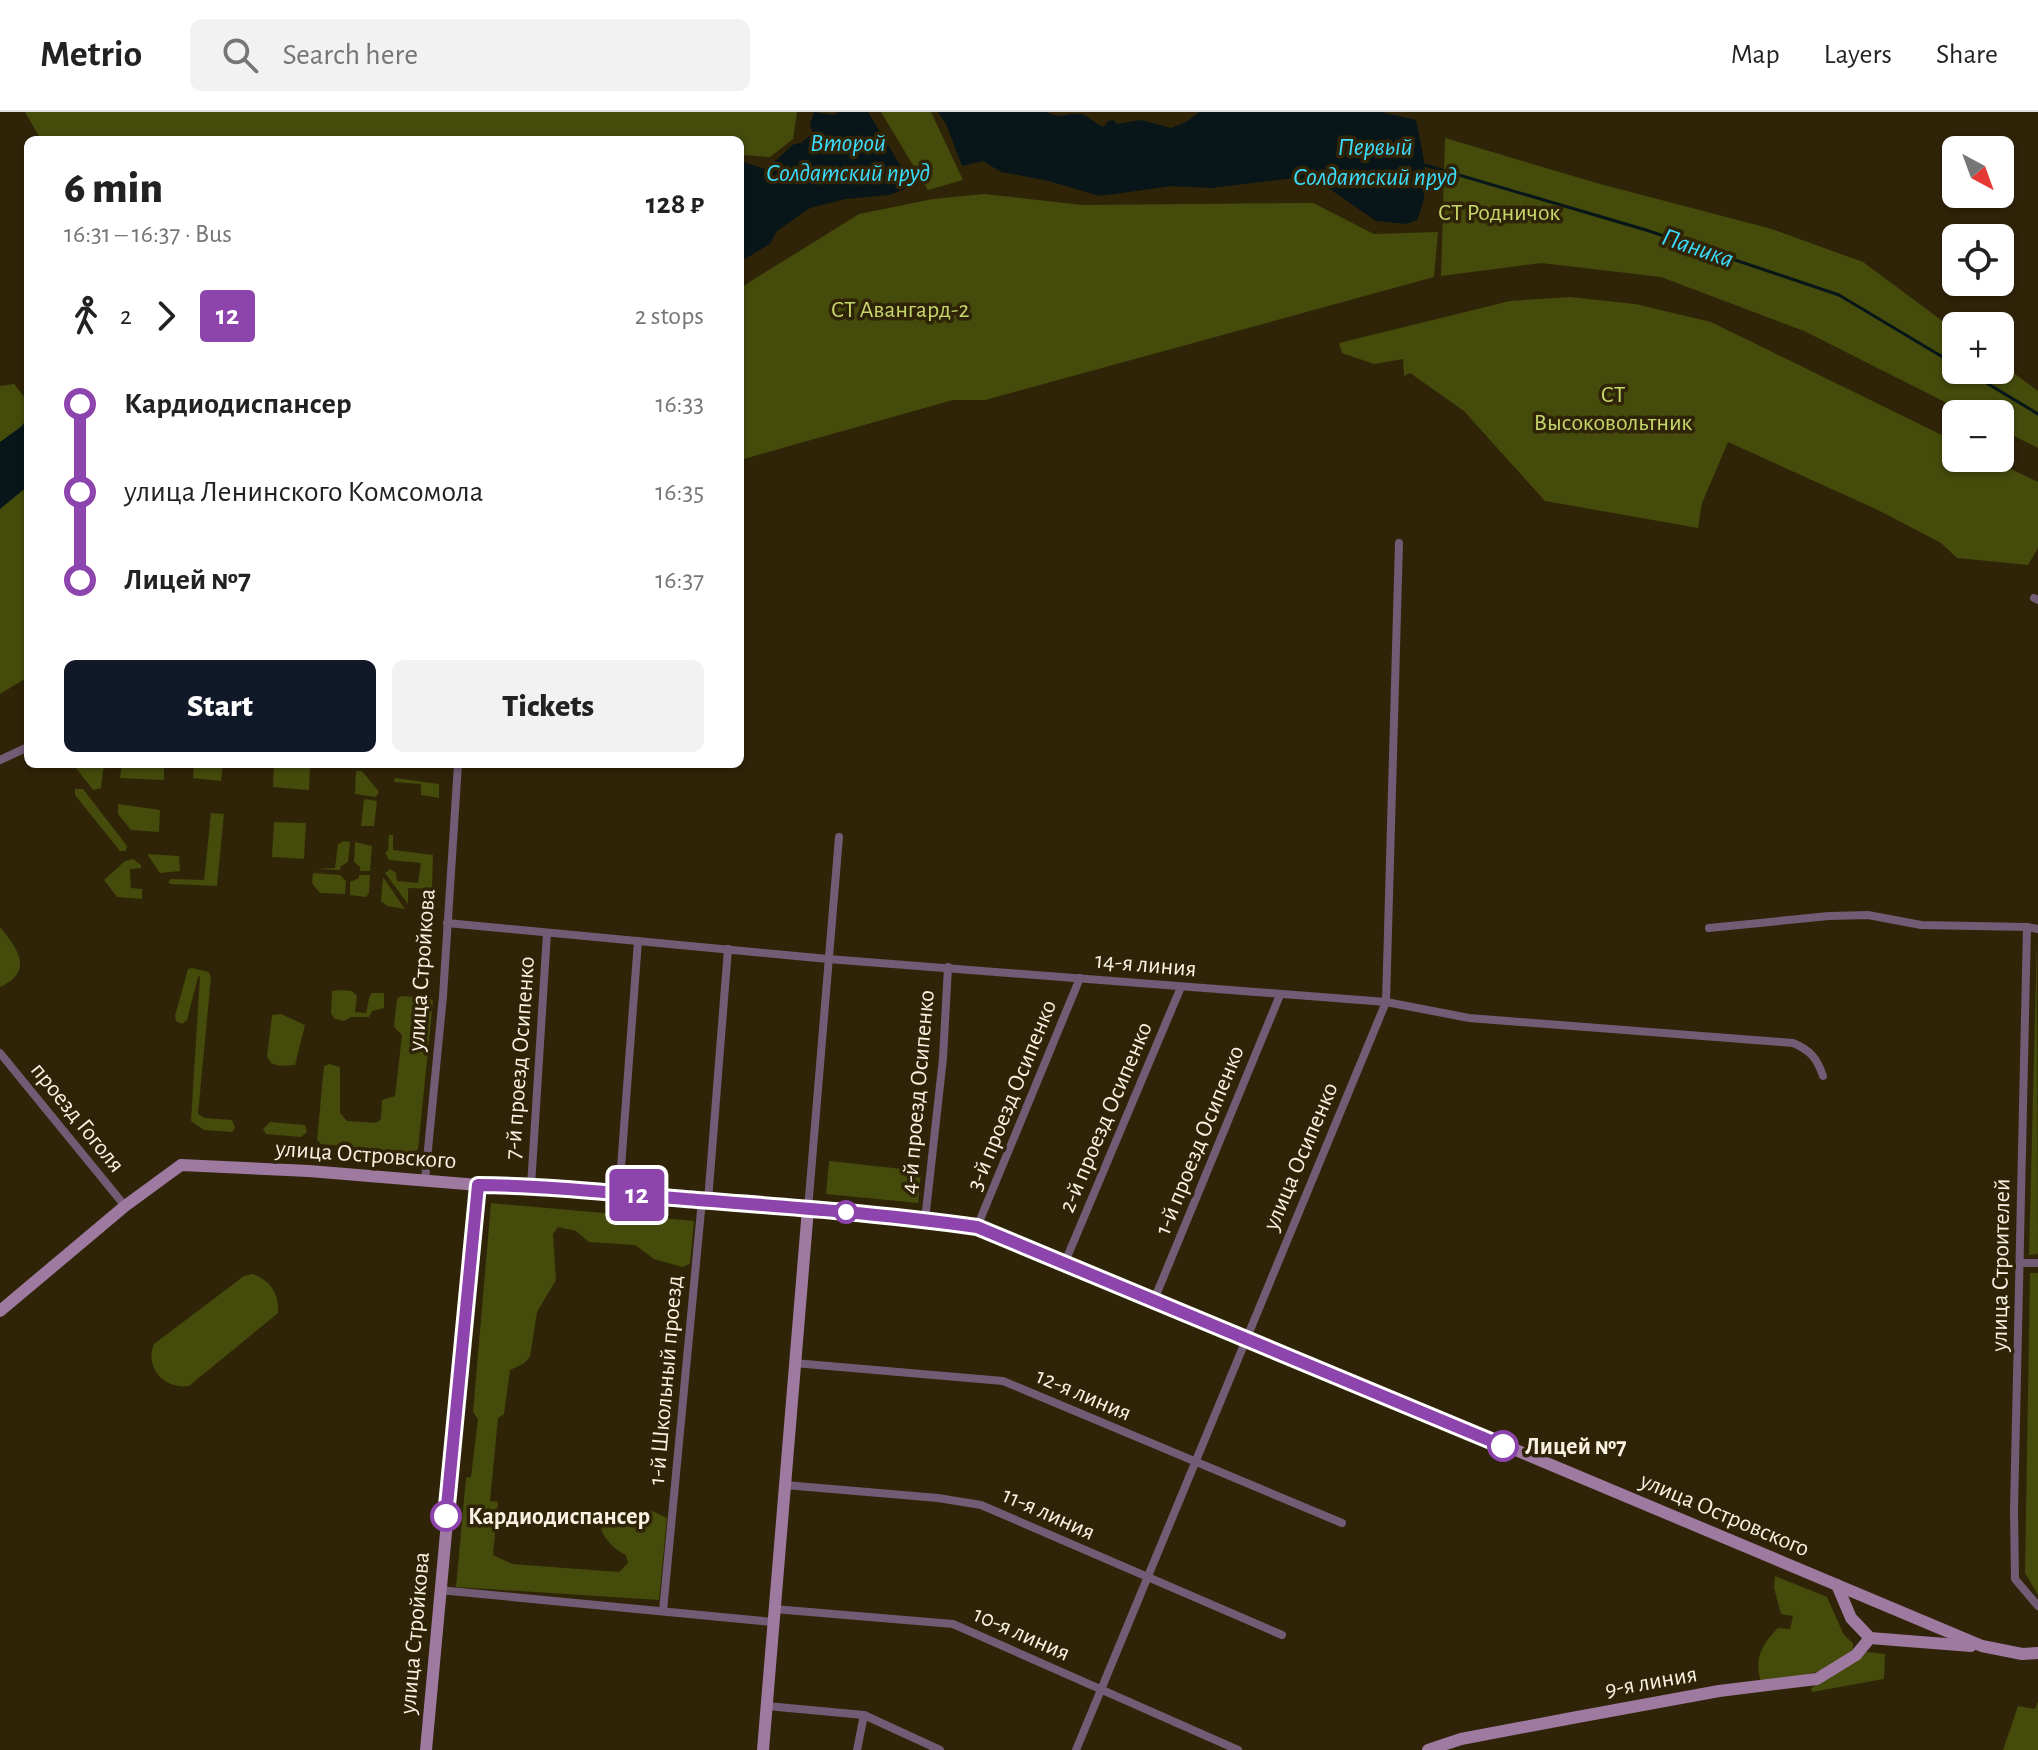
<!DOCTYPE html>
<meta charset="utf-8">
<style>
:root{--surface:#fff;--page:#f2f2f2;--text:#222;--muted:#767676;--line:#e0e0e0;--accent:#111827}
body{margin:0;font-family:"Alegreya Sans",sans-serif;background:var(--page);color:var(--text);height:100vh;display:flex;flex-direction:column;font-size:30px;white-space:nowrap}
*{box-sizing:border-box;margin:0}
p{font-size:26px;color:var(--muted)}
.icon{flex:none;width:44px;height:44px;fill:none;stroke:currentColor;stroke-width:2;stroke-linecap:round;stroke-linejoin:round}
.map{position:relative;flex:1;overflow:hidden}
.side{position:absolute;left:24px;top:24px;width:720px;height:632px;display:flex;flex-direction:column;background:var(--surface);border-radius:12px;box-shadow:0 2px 6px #0004}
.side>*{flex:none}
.badge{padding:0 16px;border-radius:6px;font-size:28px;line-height:52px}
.needle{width:52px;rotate:139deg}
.controls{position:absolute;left:1942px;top:24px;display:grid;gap:16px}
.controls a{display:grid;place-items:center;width:72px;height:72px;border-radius:12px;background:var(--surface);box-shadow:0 2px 6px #0004;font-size:40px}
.map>.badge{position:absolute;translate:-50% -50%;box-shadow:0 0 0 4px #fff}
.legs{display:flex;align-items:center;gap:12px;height:88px;padding:0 40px;font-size:26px}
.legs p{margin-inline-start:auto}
.summary{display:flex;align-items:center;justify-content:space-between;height:136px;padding:0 40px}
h1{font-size:44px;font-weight:800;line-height:60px}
.action{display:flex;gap:16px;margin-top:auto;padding:16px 40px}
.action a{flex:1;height:92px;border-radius:12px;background:var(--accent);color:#fff;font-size:32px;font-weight:800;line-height:92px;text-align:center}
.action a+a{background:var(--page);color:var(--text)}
ul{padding:0 40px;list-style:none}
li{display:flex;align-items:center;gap:28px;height:88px;font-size:30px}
li i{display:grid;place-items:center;width:12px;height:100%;margin:0 10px;background:currentColor}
li i::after{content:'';width:20px;height:20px;margin:-10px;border:6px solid;border-radius:50%;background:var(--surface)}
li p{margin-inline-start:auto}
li:first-child i{background:linear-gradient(#0000 50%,currentColor 0)}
li:last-child i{background:linear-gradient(currentColor 50%,#0000 0)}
header{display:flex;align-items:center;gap:48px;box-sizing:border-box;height:112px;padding:0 40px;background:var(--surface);border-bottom:2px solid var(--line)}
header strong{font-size:38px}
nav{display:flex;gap:44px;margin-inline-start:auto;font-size:28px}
.search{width:560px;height:72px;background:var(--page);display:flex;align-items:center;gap:20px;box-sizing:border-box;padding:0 28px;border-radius:12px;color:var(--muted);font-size:30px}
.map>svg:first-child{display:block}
</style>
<header>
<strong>Metrio</strong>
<div class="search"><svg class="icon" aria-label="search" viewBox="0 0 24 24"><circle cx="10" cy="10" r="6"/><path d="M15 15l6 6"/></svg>Search here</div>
<nav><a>Map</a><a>Layers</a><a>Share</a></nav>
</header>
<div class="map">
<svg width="2038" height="1638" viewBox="0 0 2038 1638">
<rect width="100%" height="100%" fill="#2f2408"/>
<g fill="#444b0b">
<polygon points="25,0 797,0 793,27 770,45 744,43 740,46 740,28 41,28"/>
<polygon points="881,0 931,0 963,68 928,78"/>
<polygon points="1445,26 1600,72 1772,117 1863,150 1956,219 1956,258 2000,258 2000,251 2038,279 2038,336 2000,317 2000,302 1969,302 1804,219 1661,165 1541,151 1441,164"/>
<polygon points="984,82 1082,93 1313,91 1374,122 1438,120 1434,165 985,288 953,288 740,348 740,176 859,102 933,87"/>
<polygon points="1570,185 1635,192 1711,210 1956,330 1956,346 1988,346 2038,370 2038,436 2028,453 1957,446 1941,431 1878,398 1728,330 1702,391 1698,416 1545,389 1464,299 1410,261 1404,264 1403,247 1374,252 1342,241 1339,231 1510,189"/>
<polygon points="14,272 28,290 28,565 0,582 0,274"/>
<polygon points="73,652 110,652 103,658 101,676 93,678"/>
<polygon points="122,652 164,652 164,668 120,666"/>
<polygon points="194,652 223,652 221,669 193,666"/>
<polygon points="274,652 310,655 309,678 273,675"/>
<polygon points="356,659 362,659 379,680 376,685 355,682"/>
<polygon points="395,666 439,672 439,686 421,683 421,672 394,670"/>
<polygon points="75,677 83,677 127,734 126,739 120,739 75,683"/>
<polygon points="364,687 377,689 374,714 361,714"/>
<polygon points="118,692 160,698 159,720 131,718 118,702"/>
<polygon points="211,701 224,702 217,774 171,772 168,770 171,767 204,768"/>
<polygon points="274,710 306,711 304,747 272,745"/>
<polygon points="389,723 393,723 393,738 433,743 432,777 408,776 408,792 385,761 390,757 396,761 397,769 418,771 421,751 389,748 385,740 388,739"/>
<polygon points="344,729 350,730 348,750 341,754 340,758 314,757 335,756 338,732"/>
<polygon points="355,730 372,734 370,759 360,759 360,755 354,750"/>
<polygon points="147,742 179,744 180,759 160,761"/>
<polygon points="133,747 141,753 141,756 130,757 131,776 142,777 142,787 117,785 104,768 125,749"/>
<polygon points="313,761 340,763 346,769 345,782 320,781 312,771"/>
<polygon points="359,763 370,763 369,781 366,785 350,783 350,770 359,766"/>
<polygon points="383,765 405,797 387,794 381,789"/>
<path d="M0 815C17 836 35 859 0 875Z"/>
<polygon points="2037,825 2038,1142 2029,1143"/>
<polygon points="192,856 209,860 211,865 198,1002 205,1006 232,1008 235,1016 232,1020 204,1018 191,1009 200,864 198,865 187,908 182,912 176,909 175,904 188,857"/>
<polygon points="340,878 352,879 357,884 355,900 366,901 369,886 372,881 384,881 384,896 372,899 369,905 351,905 344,909 335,907 331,902 332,879"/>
<polygon points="401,884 429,886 433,889 418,1037 413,1041 321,1032 317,1028 324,954 329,952 340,955 340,1001 347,1009 376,1011 381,1007 382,988 395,984 402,923 394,915 397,887"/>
<polygon points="281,902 305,913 295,953 280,954 271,951 267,945 272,903"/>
<polygon points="270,1010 305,1013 307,1020 301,1025 266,1022 263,1017"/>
<polygon points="829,1049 921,1059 918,1091 826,1082"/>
<path d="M491 1091 694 1109 690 1152 682 1155 654 1147 635 1133 589 1130 576 1119 558 1115 553 1122 556 1168 537 1200 530 1245 523 1252 510 1258 504 1302 498 1306 490 1389 498 1390 493 1443 512 1452 619 1460 628 1451 626 1443C614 1437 607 1430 601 1418L604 1413 652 1399 667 1406 659 1488 456 1475 466 1366 471 1365 478 1307 473 1300Z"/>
<polygon points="2030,1161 2038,1161 2038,1483 2025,1461"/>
<path d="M252 1162C271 1168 279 1182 278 1201L189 1274C165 1278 144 1256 154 1232L244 1164Z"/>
<path d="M1775 1464 1827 1485 1844 1523 1853 1531V1537C1837 1563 1789 1565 1761 1569 1753 1547 1763 1531 1778 1516L1790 1517 1793 1504 1781 1502 1774 1476Z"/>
<polygon points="1867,1540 1885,1542 1884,1567 1812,1580 1811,1576"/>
<polygon points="2038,1589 2038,1638 2003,1638 2018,1594 2035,1597"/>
</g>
<g fill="#081619">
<polygon points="814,0 834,3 839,0 868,0 910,69 910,75 890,83 846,87 810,96 777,119 770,132 740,150 740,49 766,57 794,32 801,31 813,21 810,13"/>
<path d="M938 0H1046C1062 8 1065 0 1080 2 1089 3 1094 12 1104 15L1108 9 1114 8 1117 12 1141 8 1171 16 1186 10 1199 0H1381L1416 8C1423 42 1432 76 1417 108L1406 112 1376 109 1324 73 1295 66 1211 76 1172 74 1100 84 1045 68 1001 60 983 49 962 54 946 12Z"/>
<polygon points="28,304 28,374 0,397 0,330 22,314"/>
</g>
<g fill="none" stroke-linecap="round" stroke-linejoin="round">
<g stroke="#081619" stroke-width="3">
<polyline points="1425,53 1646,118 1839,183 1956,253"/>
<polyline points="1965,258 2038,302"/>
</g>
<g stroke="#725b74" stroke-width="8">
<polyline points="2034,486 2038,488"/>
<polyline points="0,648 28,635"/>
<path d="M447 811 828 847 1386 890 1469 906 1793 931C1810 938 1817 946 1823 964"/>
<polyline points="1709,816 1829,804 1868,803 1921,813 2027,815"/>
<polyline points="2038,817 2027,815 2014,1398 2015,1467 2038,1494"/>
<polyline points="0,941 125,1094"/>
<polyline points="425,1068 443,884 458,652"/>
<polyline points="531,1074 547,821"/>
<polyline points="619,1082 638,829"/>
<polyline points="708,1089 728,837"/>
<polyline points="808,1097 839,725"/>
<polyline points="925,1108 943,946 948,855"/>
<polyline points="977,1115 1080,866"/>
<polyline points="1065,1150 1181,875"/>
<polyline points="2020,1151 2038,1151"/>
<polyline points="1154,1188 1280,883"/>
<polyline points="794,1251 1003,1269 1342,1411"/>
<polyline points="785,1373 938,1386 981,1393 1282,1523"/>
<polyline points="439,1478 773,1510"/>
<polyline points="774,1497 953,1512 1238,1638"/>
<polyline points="663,1499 702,1088"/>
<polyline points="767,1594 864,1603 940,1638"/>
<polyline points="857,1638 864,1603"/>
<polyline points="1076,1638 1386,890 1399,431"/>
</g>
<g stroke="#9e79a0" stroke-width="12">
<polyline points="0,1199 125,1094 181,1053 309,1059 478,1073 531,1074 925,1108 977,1115 1466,1317 1982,1534 2022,1542 2038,1541"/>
<polyline points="1837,1473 1851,1506 1870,1526 1971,1534"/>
<polyline points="426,1638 478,1073"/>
<polyline points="763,1638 808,1097"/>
<polyline points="1428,1638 1461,1627 1572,1606 1719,1579 1817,1567 1856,1543 1870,1526"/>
</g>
</g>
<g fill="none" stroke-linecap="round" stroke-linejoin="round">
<defs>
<path id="line-1" d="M446 1404 478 1073C551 1074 624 1082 697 1088 791 1095 885 1102 977 1115L1503 1334"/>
</defs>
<use href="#line-1" stroke="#fff" stroke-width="18"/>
<use href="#line-1" stroke="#8e44ad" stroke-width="12"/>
</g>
<g fill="#fff" stroke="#8e44ad" stroke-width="4">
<circle cx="846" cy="1100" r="10"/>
<circle cx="1503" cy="1334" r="14"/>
<circle cx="446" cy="1404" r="14"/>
</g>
<g text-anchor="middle" stroke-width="7" stroke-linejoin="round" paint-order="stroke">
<g font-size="24" fill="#c6d66a" stroke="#2f2408">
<text x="1499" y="108">СТ Родничок</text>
<text x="900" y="205">СТ Авангард-2</text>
<text x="1613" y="290">СТ<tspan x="1613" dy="28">Высоковольтник</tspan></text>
</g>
<g font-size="24" fill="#f9f2e2" stroke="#2f2408">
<text transform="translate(1146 852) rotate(5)" y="8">14-я линия</text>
<text transform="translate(421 858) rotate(-86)" y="8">улица Стройкова</text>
<text transform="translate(519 946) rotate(-86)" y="8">7-й проезд Осипенко</text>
<text transform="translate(917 980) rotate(-85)" y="8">4-й проезд Осипенко</text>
<text transform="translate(1011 983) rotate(-68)" y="8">3-й проезд Осипенко</text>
<text transform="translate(78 1005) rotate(51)" y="8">проезд Гоголя</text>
<text transform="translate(1105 1005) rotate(-67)" y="8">2-й проезд Осипенко</text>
<text transform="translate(1199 1028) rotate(-68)" y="8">1-й проезд Осипенко</text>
<text transform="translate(366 1042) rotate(4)" y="8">улица Островского</text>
<text transform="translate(1300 1044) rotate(-67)" y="8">улица Осипенко</text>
<text transform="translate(2000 1153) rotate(-89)" y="8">улица Строителей</text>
<text transform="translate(665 1268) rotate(-85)" y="8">1-й Школьный проезд</text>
<text transform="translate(1084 1282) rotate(23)" y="8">12-я линия</text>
<text transform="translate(1049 1401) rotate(24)" y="8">11-я линия</text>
<text transform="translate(1725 1402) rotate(23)" y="8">улица Островского</text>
<text transform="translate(414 1521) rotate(-85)" y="8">улица Стройкова</text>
<text transform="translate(1022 1521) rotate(24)" y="8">10-я линия</text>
<text transform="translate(1651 1569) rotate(-10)" y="8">9-я линия</text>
</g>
<g font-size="24" font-weight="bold" fill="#f9f2e2" stroke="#2f2408" text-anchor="start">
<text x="1525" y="1342">Лицей №7</text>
<text x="468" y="1412">Кардиодиспансер</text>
</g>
<g font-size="26" font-style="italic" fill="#3bdcfd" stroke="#2f2408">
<text x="848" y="39">Второй<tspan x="848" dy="30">Солдатский пруд</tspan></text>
<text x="1375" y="43">Первый<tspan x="1375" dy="30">Солдатский пруд</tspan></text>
<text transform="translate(1698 135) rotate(19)" y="9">Паника</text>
</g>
</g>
</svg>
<div class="controls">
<a><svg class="needle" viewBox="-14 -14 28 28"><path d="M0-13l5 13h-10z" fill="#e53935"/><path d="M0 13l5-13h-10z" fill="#767676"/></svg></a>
<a><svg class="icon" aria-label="locate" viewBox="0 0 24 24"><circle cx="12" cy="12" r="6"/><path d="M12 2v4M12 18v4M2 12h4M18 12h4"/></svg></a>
<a>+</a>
<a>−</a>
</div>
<b class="badge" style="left:637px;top:1083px;background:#8e44ad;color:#fff">12</b>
<section class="side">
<div class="summary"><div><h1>6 min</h1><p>16:31 – 16:37 · Bus</p></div><b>128 ₽</b></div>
<div class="legs"><svg class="icon" aria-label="walk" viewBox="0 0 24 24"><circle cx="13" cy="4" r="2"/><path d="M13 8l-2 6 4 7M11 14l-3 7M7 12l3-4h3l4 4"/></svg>2<svg class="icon" aria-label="forward" viewBox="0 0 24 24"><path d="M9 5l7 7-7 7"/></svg><b class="badge" style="background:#8e44ad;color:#fff">12</b><p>2 stops</p></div>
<ul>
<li><i style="color:#8e44ad"></i><b>Кардиодиспансер</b><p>16:33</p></li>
<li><i style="color:#8e44ad"></i><span>улица Ленинского Комсомола</span><p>16:35</p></li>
<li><i style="color:#8e44ad"></i><b>Лицей №7</b><p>16:37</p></li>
</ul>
<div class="action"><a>Start</a><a>Tickets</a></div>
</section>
</div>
